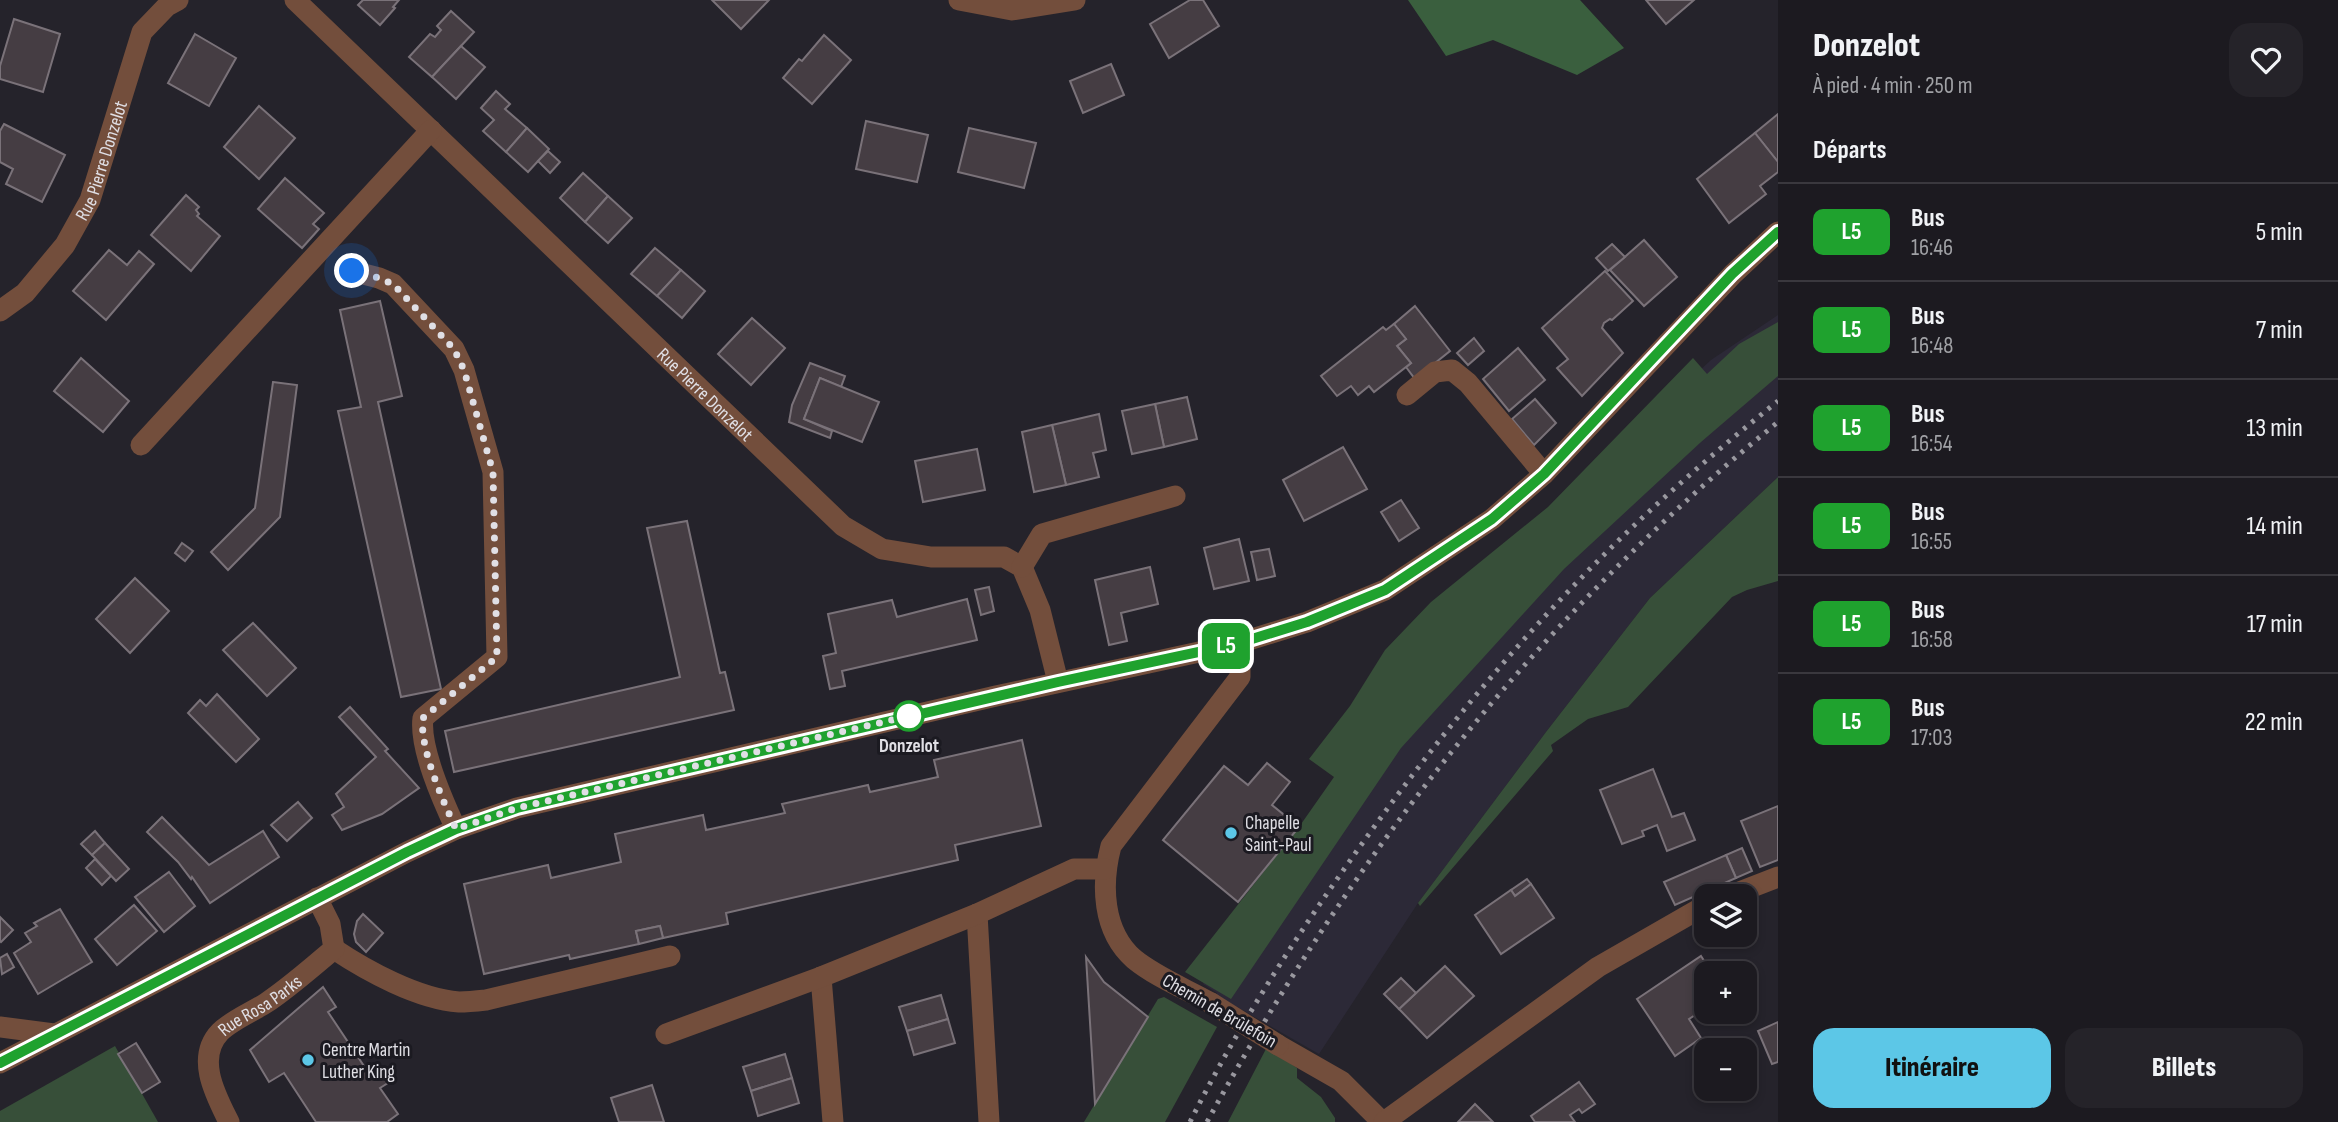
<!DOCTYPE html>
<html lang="fr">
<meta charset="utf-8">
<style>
:root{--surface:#1c1a20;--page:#252329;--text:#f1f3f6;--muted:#a0a1a5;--line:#3a383e;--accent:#5cc7e7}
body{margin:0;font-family:"Sofia Sans Condensed",sans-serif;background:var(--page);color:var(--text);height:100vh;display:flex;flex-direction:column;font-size:26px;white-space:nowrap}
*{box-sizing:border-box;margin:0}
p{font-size:23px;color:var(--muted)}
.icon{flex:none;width:38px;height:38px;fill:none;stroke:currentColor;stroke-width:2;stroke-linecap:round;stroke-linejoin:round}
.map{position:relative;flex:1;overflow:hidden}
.side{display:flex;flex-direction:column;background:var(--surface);width:560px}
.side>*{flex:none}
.badge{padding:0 14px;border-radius:10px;font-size:24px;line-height:46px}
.tools{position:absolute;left:1694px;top:884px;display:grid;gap:14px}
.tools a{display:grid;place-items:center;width:63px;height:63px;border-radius:14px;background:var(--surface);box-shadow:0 4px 10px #0003,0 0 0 2px var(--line);font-size:35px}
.you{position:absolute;width:35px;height:35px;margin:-18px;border:5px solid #fff;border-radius:50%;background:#1a73e8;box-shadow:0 0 0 10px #1a73e833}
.map>.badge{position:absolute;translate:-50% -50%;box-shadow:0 0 0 4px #fff}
h2{padding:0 35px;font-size:26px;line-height:63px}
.round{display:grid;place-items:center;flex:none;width:74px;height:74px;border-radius:21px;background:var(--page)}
.head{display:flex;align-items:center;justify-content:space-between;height:119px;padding:0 35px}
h1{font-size:33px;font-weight:800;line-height:52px}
.button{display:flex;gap:14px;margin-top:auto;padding:14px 35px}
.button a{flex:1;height:80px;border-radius:21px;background:var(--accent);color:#111;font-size:28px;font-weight:800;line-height:80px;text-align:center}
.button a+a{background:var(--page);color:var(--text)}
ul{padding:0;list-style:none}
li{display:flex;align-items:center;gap:21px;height:98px;padding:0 35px;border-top:2px solid var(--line)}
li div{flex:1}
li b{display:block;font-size:26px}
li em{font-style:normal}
li .badge{min-width:77px;font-weight:700;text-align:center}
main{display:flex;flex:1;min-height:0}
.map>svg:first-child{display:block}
</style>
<main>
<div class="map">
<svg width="1778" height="1122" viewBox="0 0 1778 1122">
<rect width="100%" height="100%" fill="#25232b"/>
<polygon fill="#2c2937" points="1778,315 1778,477 1650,598 1546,732 1418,903 1319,1054 1216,995 1217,993 1203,984 1516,540 1711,360"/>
<g fill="#374f39">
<polygon points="1778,322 1778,376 1701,442 1564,569 1401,748 1231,999 1185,972 1299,827 1334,777 1309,759 1350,706 1385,650 1431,602 1548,507 1693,358 1707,374 1739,344"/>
<polygon points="1778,477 1778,581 1747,590 1732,597 1628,707 1588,719 1551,745 1553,751 1420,906 1418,903 1546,732 1650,598"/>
<polygon points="1164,997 1217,1027 1165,1122 1084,1122 1158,999"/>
<polygon points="115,1046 158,1122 0,1122 0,1111"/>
<polygon points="1267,1047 1297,1068 1297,1078 1321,1097 1335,1118 1335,1122 1228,1122"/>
</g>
<polygon fill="#3a5f3e" points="1408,0 1580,0 1624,48 1577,75 1493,40 1446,56"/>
<g fill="#453d43" stroke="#7a7279" stroke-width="2">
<polygon points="363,0 399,0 393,7 395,8 380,25 358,5"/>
<polygon points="712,0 769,0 741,29"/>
<polygon points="1190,0 1203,0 1219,26 1169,58 1150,24"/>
<polygon points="1646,0 1694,0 1666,24"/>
<polygon points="451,11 474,32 432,77 409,57 430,34 435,37 441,30 437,26"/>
<polygon points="14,19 60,34 43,92 0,79 0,66"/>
<polygon points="195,34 236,58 209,106 168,83"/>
<polygon points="824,35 851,60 812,104 783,78 799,59 802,61"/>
<polygon points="461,46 485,67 456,99 432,77"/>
<polygon points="1111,64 1124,95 1083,113 1070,81"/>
<polygon points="496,91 510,104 505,109 527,128 506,152 483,131 494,120 481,108"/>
<polygon points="259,106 295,138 259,179 224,147"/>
<polygon points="1778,114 1778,162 1755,133"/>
<polygon points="866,121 928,135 917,182 856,169"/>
<polygon points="4,124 65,155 42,202 6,184 13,169 0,162 0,131"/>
<polygon points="527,128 549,149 528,172 506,152"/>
<polygon points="969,128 1036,143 1024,188 958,172"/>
<polygon points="1755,133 1778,162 1778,172 1760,186 1766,194 1729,223 1697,179"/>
<polygon points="548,151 560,162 550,173 538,161"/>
<polygon points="583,173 608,196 585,222 560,198"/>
<polygon points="285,178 324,213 313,224 319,229 302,248 258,209"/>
<polygon points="186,195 199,207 196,210 199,214 197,216 220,236 191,271 151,235"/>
<polygon points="608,196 632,218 608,243 585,222"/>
<polygon points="1644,240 1677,277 1644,306 1610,270"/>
<polygon points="1612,244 1625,257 1608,271 1596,258"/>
<polygon points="655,248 681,270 657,296 631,274"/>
<polygon points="109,250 127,265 139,251 154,264 106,320 73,291"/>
<polygon points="681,270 705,291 682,318 657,296"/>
<polygon points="1605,271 1633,301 1612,320 1610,319 1604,323 1602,328 1623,353 1582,396 1557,368 1568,359 1542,328"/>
<polygon points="380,301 402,396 378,402 441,689 401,697 338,411 361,407 340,310"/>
<polygon points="1415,306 1450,351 1415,379 1406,367 1411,363 1397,346 1406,339 1394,324"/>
<polygon points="752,318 785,348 751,385 718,354"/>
<polygon points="1394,324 1406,339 1397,346 1411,363 1374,392 1369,386 1358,395 1351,386 1337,396 1321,376 1383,327 1386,330"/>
<polygon points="1474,338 1484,351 1468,365 1457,353"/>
<polygon points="1518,348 1545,380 1509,411 1483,379"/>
<polygon points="81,358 129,401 103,432 54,391"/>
<polygon points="810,363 845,376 841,387 820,378 804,419 832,431 830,438 789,422 792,405"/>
<polygon points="820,378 879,402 862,442 804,419"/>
<polygon points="273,382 297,385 280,517 228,570 211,552 255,508"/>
<polygon points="1187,397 1197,439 1164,447 1155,404"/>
<polygon points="1535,399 1556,423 1534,445 1512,419"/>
<polygon points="1155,404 1164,447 1132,454 1122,411"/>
<polygon points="1099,414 1106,450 1093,453 1099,477 1066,485 1052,425"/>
<polygon points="1052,425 1066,485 1034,492 1022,432"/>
<polygon points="1343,447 1367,489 1304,521 1283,480"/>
<polygon points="977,449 985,490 923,502 915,461"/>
<polygon points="1401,500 1419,528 1399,541 1381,512"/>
<polygon points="687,521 720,673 725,672 734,710 454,772 445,731 680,677 647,528"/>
<polygon points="1239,539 1249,581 1214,589 1204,548"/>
<polygon points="182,543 193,551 185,561 175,553"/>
<polygon points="1269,549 1275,576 1257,580 1251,552"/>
<polygon points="1150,567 1158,604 1121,613 1127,641 1109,645 1095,580"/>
<polygon points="135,578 169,611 130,653 96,619"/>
<polygon points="989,587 994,611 981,615 975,590"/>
<polygon points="967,599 977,640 842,671 845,686 830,689 823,656 836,653 828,614 892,600 897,617"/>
<polygon points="253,623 296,668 267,696 223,650"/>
<polygon points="217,694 259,739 236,762 188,713 200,700 206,706"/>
<polygon points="350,707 388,749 385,751 419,788 382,814 342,830 332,815 344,807 336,794 376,757 339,717"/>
<polygon points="1022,740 1041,826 955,845 958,860 726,913 728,924 663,938 660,926 636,931 639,944 570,959 569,955 484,974 464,884 548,865 551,878 621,862 615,834 703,815 706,830 785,813 782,804 868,785 870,792 938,777 934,760"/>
<polygon points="1267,763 1290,782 1272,805 1299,827 1238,902 1163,840 1224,766 1248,785"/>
<polygon points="1653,769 1672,817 1684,813 1695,840 1667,851 1657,825 1642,831 1644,836 1622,844 1600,790"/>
<polygon points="298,802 312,818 287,841 271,825"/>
<polygon points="1778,806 1778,860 1760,867 1741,821"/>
<polygon points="162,817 209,865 263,831 279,857 210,903 192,877 191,879 178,862 147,832"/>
<polygon points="95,831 105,843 92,855 81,844"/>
<polygon points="105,843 129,869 116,881 92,855"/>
<polygon points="1742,848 1752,871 1736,878 1726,855"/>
<polygon points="1726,855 1736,878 1675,905 1664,882"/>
<polygon points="95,859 111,876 102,885 86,868"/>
<polygon points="169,872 195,906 164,932 135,897"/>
<polygon points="1527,879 1531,884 1515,896 1511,890"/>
<polygon points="1531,884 1554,918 1501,954 1475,915 1511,890 1515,896"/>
<polygon points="134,905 157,931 117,965 95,939"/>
<polygon points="60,909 92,962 38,994 14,953 31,942 25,933 37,926 34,923"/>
<polygon points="363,914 383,933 366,952 356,942 354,934 357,921"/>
<polygon points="0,917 13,930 1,942 0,941"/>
<polygon points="660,926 663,938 639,944 636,931"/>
<polygon points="7,954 14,967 2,974 0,958"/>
<polygon points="1701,956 1712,973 1706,973 1706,1008 1689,1019 1701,1038 1675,1056 1637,999"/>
<polygon points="1086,957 1104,982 1148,1017 1095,1104"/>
<polygon points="1445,966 1474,996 1427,1038 1399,1009"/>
<polygon points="1401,978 1416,993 1399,1009 1384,994"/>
<polygon points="323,987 336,1007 328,1012 370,1075 378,1069 388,1083 380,1088 398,1114 387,1122 316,1122 284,1073 269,1082 250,1050"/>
<polygon points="941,995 948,1019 907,1031 899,1007"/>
<polygon points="948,1019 955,1043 914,1055 907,1031"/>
<polygon points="1778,1022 1778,1062 1772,1064 1758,1031"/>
<polygon points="136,1043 160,1082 142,1093 118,1054"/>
<polygon points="785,1054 792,1078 751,1091 743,1067"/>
<polygon points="792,1078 799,1103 758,1116 751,1091"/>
<polygon points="1579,1082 1595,1104 1582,1113 1579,1109 1570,1115 1575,1122 1535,1122 1531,1116"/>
<polygon points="652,1085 664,1122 619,1122 611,1098"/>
<polygon points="1475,1104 1493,1122 1458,1122"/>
</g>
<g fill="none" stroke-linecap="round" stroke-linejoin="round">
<g stroke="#734e3c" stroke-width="21">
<path id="s1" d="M295 0 843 526 882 549 931 557H1004L1022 567 1040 610 1058 682"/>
<polyline points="959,0 1012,10 1075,0"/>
<path d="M352 271 379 278 393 284 454 349 464 370 493 472 497 657 423 718C419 748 443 801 456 829"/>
<path id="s2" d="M0 311 25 293 65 245 90 200 142 32 167 6 178 0"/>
<polyline points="1407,395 1435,372 1452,370 1468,383 1544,474"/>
<polyline points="141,445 431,130"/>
<polyline points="1022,567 1042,534 1175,496"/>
<polyline points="1729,896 1778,877"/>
<polyline points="977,914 989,1122"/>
<path d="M334 949C367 971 418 999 459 1002 467 1002 477 1001 486 1000L670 956"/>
<polyline points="821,977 833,1122"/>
<path d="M1211 1003C1186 989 1156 977 1134 959 1102 931 1101 884 1111 846L1240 677V663L1236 644"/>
<polyline points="0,1027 54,1034"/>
<polyline points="666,1034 821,977 977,914 1074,869 1105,869"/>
<polyline points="1278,1045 1341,1081 1382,1122"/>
<polyline points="0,1063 407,852 456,829 517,808 996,696 1236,644 1307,622 1385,590 1492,519 1544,474 1733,274 1778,232"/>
<path id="s3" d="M229 1122C216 1096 195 1058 220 1032 232 1020 252 1012 266 1003 290 987 312 967 334 949L330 924 317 898"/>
<polyline points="1384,1122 1598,967 1706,905"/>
</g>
<g stroke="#99989f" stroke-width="5" stroke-dasharray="3.5 7" stroke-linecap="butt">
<path d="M1190 1122C1235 1032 1289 947 1347 865 1419 762 1497 664 1585 574 1645 512 1711 455 1778 401"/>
<path d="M1207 1122C1354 853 1539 616 1778 422"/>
</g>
<polyline stroke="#734e3c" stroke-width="21" points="1211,1003 1278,1045"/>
</g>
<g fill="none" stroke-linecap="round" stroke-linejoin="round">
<defs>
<polyline id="line" points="0,1063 407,852 456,829 517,808 1058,682 1236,644 1307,622 1385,590 1492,519 1544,474 1732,274 1778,232"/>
</defs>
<use href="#line" stroke="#fff" stroke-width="16"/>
<use href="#line" stroke="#1fa22e" stroke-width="10"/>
<path stroke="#e0dfe5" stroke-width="7" stroke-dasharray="0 12.6" d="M352 271 379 278 393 284 454 349 464 370 493 472 497 657 423 718C419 747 443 801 456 829L517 808 909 716"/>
</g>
<circle fill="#fff" stroke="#1fa22e" stroke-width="3.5" cx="909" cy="716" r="14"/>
<g fill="#5cc7e7" stroke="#1b1a21" stroke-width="2.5">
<circle cx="1231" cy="833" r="7"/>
<circle cx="308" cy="1060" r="7"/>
</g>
<g text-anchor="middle" stroke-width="6" stroke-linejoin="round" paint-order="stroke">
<g font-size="19" fill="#e0dfe5" stroke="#1b1a21">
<text dy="7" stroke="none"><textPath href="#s2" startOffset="186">Rue Pierre Donzelot</textPath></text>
<text dy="7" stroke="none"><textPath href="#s1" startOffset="569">Rue Pierre Donzelot</textPath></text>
<text dy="7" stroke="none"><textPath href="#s3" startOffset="145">Rue Rosa Parks</textPath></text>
<text transform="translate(1220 1010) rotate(30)" y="7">Chemin de Brûlefoin</text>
</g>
<g font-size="19" font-weight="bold" fill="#e0dfe5" stroke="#1b1a21">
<text x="909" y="752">Donzelot</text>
</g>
<g font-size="19" fill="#e0dfe5" stroke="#1b1a21" text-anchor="start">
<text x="1245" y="829">Chapelle<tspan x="1245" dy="22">Saint-Paul</tspan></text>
<text x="322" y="1056">Centre Martin<tspan x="322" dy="22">Luther King</tspan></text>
</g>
</g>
</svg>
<div class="tools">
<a><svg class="icon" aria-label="layers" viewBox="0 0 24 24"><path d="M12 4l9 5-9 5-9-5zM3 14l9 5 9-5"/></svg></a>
<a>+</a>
<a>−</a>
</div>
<div class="you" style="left:352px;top:271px"></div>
<b class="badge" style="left:1226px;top:646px;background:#1fa22e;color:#fff">L5</b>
</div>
<section class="side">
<div class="head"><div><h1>Donzelot</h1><p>À pied · 4 min · 250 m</p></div><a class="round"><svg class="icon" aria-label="heart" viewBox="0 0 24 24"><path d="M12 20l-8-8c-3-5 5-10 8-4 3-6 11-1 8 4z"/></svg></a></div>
<h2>Départs</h2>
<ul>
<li><span class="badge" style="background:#1fa22e;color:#fff">L5</span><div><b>Bus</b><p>16:46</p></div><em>5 min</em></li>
<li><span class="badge" style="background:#1fa22e;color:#fff">L5</span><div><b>Bus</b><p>16:48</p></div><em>7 min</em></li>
<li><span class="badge" style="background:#1fa22e;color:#fff">L5</span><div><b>Bus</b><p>16:54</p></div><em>13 min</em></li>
<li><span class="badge" style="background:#1fa22e;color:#fff">L5</span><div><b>Bus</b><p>16:55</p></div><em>14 min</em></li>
<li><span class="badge" style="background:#1fa22e;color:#fff">L5</span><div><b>Bus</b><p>16:58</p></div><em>17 min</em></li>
<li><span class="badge" style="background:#1fa22e;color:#fff">L5</span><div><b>Bus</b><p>17:03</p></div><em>22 min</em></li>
</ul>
<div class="button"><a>Itinéraire</a><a>Billets</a></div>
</section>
</main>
